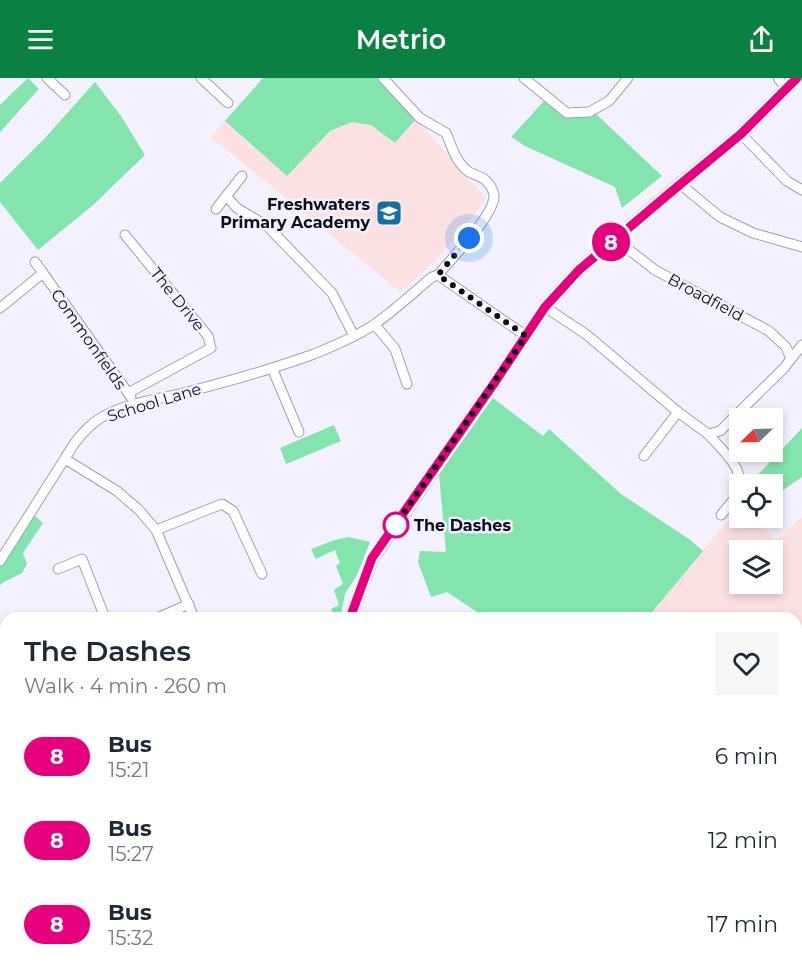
<!DOCTYPE html>
<meta charset="utf-8">
<style>
:root{--surface:#fff;--page:#f6f6f7;--text:#1f2937;--muted:#747a83;--accent:#0b8043}
body{margin:0;font-family:Montserrat,sans-serif;background:var(--page);color:var(--text);height:100vh;display:flex;flex-direction:column;font-size:22px;white-space:nowrap}
*{box-sizing:border-box;margin:0}
p{font-size:20px;color:var(--muted)}
.icon{flex:none;width:33px;height:33px;fill:none;stroke:currentColor;stroke-width:2;stroke-linecap:round;stroke-linejoin:round}
.map{position:relative;flex:1;overflow:hidden}
.panel{position:absolute;left:0px;top:534px;width:802px;height:366px;display:flex;flex-direction:column;background:var(--surface);border-radius:18px 18px 0 0;box-shadow:0 3px 9px #0003}
.panel>*{flex:none}
.badge{padding:0 12px;border-radius:20px;font-size:21px;line-height:39px}
.needle{width:39px;rotate:247deg}
.buttons{position:absolute;left:729px;top:330px;display:grid;gap:12px}
.buttons a{display:grid;place-items:center;width:54px;height:54px;border-radius:0px;background:var(--surface);box-shadow:0 3px 9px #0003;font-size:30px}
.you{position:absolute;width:30px;height:30px;margin:-15px;border:4px solid #fff;border-radius:50%;background:#1a73e8;box-shadow:0 0 0 9px #1a73e833}
.map>.badge{position:absolute;translate:-50% -50%;box-shadow:0 0 0 3px #fff}
.round{display:grid;place-items:center;flex:none;width:63px;height:63px;border-radius:0px;background:var(--page)}
.overview{display:flex;align-items:center;justify-content:space-between;height:102px;padding:0 24px}
h1{font-size:28px;font-weight:600;line-height:45px}
ul{padding:0;list-style:none}
li{display:flex;align-items:center;gap:18px;height:84px;padding:0 24px}
li div{flex:1}
li b{display:block;font-size:22px}
li em{font-style:normal}
li .badge{min-width:66px;font-weight:700;text-align:center}
header{display:flex;justify-content:space-between;align-items:center;height:78px;padding:0 24px;background:var(--accent);color:#fff;font-size:27px;font-weight:600}
.map>svg:first-child{display:block}
</style>
<header><svg class="icon" aria-label="menu" viewBox="0 0 24 24"><path d="M4 6h16M4 12h16M4 18h16"/></svg>Metrio<svg class="icon" aria-label="share" viewBox="0 0 24 24"><path d="M12 15V3M7 8l5-5 5 5M5 13v7h14v-7"/></svg></header>
<div class="map">
<svg width="802" height="900" viewBox="0 0 802 900">
<rect width="100%" height="100%" fill="#f3f1fe"/>
<g fill="#fce1e3" fill-rule="evenodd">
<polygon points="416,41 486,120 463,151 443,174 422,195 400,214 211,59 225,43 287,98 330,53 352,44 371,47 395,65"/>
<path d="M739 429 740 440H755L776 462 802 439V750L796 743V540H647ZM740 472H772V506H740Z"/>
</g>
<g fill="#83e4ad">
<polygon points="28,0 39,11 0,54 0,27"/>
<polygon points="263,0 377,0 416,41 395,65 371,47 352,44 330,53 287,98 225,43"/>
<polygon points="95,4 121,38 145,77 92,128 38,172 0,124 0,105 45,60"/>
<path d="M544 23C561 38 574 44 596 36L662 98 622 130 615 109 525 68 511 59Z"/>
<polygon points="493,320 543,358 549,351 621,416 689,461 703,473 647,540 486,540 447,514 431,519 418,484 420,473 446,474 439,396"/>
<polygon points="334,347 341,363 286,386 280,370"/>
<polygon points="802,350 802,399 779,415 773,424 772,406 752,406 753,402"/>
<polygon points="34,437 43,445 23,475 27,486 22,495 2,505 0,508 0,488 29,442"/>
<polygon points="349,459 370,464 357,497 345,516 340,540 335,540 331,531 339,527 334,512 343,506 336,488 340,485 335,472 316,481 311,471 335,462"/>
<polygon points="6,730 6,894 138,894 139,900 0,900 0,736"/>
</g>
<g fill="none" stroke-linecap="round" stroke-linejoin="round">
<defs>
<polyline id="pedestrian" points="645,900 652,894"/>
<g id="minor">
<polyline points="47,0 65,17"/>
<polyline points="201,0 228,25"/>
<polyline points="524,0 567,35 589,34 609,23 628,0"/>
<polyline points="778,0 786,10"/>
<polyline points="741,56 787,103 802,112"/>
<polyline points="680,106 720,139 753,155 802,169"/>
<polyline points="226,118 237,130 267,148 332,215 354,258"/>
<polyline points="216,131 242,98"/>
<polyline points="125,157 208,258 211,270 128,315"/>
<polyline points="35,184 43,195"/>
<polyline points="438,197 526,258"/>
<polyline points="545,229 587,257 678,334 708,356 720,353 784,290 791,281 786,269 769,253 655,192 615,161"/>
<polyline points="0,230 43,195 131,319"/>
<polyline points="375,247 395,271 407,306"/>
<polyline points="791,281 802,267"/>
<polyline points="272,290 299,354"/>
<path d="M708 356C720 370 741 387 740 406"/>
<polyline points="644,378 678,334"/>
<polyline points="65,381 117,413 139,432 156,452 194,540"/>
<polyline points="721,437 739,415 740,410"/>
<polyline points="156,452 222,426 233,433 262,496"/>
<path d="M0 483 74 366C83 354 91 345 104 338 129 324 160 321 187 314 230 303 273 291 314 276 334 268 357 258 375 246 395 232 413 215 432 199L438 197C451 181 494 138 494 118 494 115 491 108 489 106 484 98 476 98 469 94 456 85 452 69 446 55L420 40 383 0"/>
<polyline points="58,491 82,481 105,540"/>
<polyline points="157,540 189,526"/>
<polyline points="796,752 802,758"/>
<polyline points="261,894 268,900"/>
<polyline points="324,894 327,900"/>
<polyline points="631,894 636,900"/>
<polyline points="779,894 784,900"/>
<polyline points="236,900 240,894"/>
<polyline points="508,900 509,894"/>
</g>
<g id="tertiary">
<polyline points="350,540 372,481 493,307 545,229 579,192 680,106 741,56 797,0"/>
<polyline points="0,576 6,580"/>
<polyline points="391,894 396,900"/>
</g>
</defs>
<use href="#pedestrian" stroke="#a29ebc" stroke-width="10"/>
<use href="#minor" stroke="#a29ebc" stroke-width="11"/>
<use href="#tertiary" stroke="#a29ebc" stroke-width="14"/>
<use href="#pedestrian" stroke="#fff" stroke-width="8"/>
<use href="#minor" stroke="#fff" stroke-width="9"/>
<use href="#tertiary" stroke="#fff" stroke-width="12"/>
</g>
<g fill="none" stroke-linecap="round" stroke-linejoin="round">
<defs>
<polyline id="line" points="350,540 372,480 493,307 545,229 579,192 671,114 741,56 797,0"/>
</defs>
<use href="#line" stroke="#fff" stroke-width="14"/>
<use href="#line" stroke="#e6007e" stroke-width="9"/>
<polyline stroke="#0f0d18" stroke-width="6" stroke-dasharray="0 10.8" points="396,447 394,449 526,258 438,197 469,160"/>
</g>
<defs>
<symbol id="school-square" viewBox="-11 -11 22 22"><rect x="-9" y="-9" width="18" height="18" rx="4" fill="#166e9e" stroke="#f3f1fe"/><path d="M0-5L7-2L0 1L-7-2ZM-4 1L0 2.5L4 1V4Q0 6-4 4Z" fill="#fff"/></symbol>
</defs>
<g fill-rule="evenodd">
<use href="#school-square" x="374" y="120" width="30" height="30"/>
</g>
<circle fill="#fff" stroke="#e6007e" stroke-width="3" cx="396" cy="447" r="12"/>
<g text-anchor="middle" stroke-width="5" stroke-linejoin="round" paint-order="stroke">
<g font-size="16" font-weight="bold" fill="#0f0d18" stroke="#f3f1fe" text-anchor="end">
<text x="370" y="132">Freshwaters<tspan x="370" dy="18">Primary Academy</tspan></text>
</g>
<g font-size="16" fill="#0f0d18" stroke="#f3f1fe">
<text transform="translate(706 219) rotate(28)" y="6">Broadfield</text>
<text transform="translate(178 221) rotate(51)" y="6">The Drive</text>
<text transform="translate(89 261) rotate(55)" y="6">Commonfields</text>
<text transform="translate(154 324) rotate(-17)" y="6">School Lane</text>
</g>
<g font-size="16" font-weight="bold" fill="#0f0d18" stroke="#f3f1fe" text-anchor="start">
<text x="414" y="453">The Dashes</text>
</g>
</g>
</svg>
<div class="buttons">
<a><svg class="needle" viewBox="-14 -14 28 28"><path d="M0-13l5 13h-10z" fill="#e53935"/><path d="M0 13l5-13h-10z" fill="#747a83"/></svg></a>
<a><svg class="icon" aria-label="locate" viewBox="0 0 24 24"><circle cx="12" cy="12" r="6"/><path d="M12 2v4M12 18v4M2 12h4M18 12h4"/></svg></a>
<a><svg class="icon" aria-label="layers" viewBox="0 0 24 24"><path d="M12 4l9 5-9 5-9-5zM3 14l9 5 9-5"/></svg></a>
</div>
<div class="you" style="left:469px;top:160px"></div>
<b class="badge" style="left:611px;top:164px;background:#e6007e;color:#fff">8</b>
<section class="panel">
<div class="overview"><div><h1>The Dashes</h1><p>Walk · 4 min · 260 m</p></div><a class="round"><svg class="icon" aria-label="heart" viewBox="0 0 24 24"><path d="M12 20l-8-8c-3-5 5-10 8-4 3-6 11-1 8 4z"/></svg></a></div>
<ul>
<li><span class="badge" style="background:#e6007e;color:#fff">8</span><div><b>Bus</b><p>15:21</p></div><em>6 min</em></li>
<li><span class="badge" style="background:#e6007e;color:#fff">8</span><div><b>Bus</b><p>15:27</p></div><em>12 min</em></li>
<li><span class="badge" style="background:#e6007e;color:#fff">8</span><div><b>Bus</b><p>15:32</p></div><em>17 min</em></li>
</ul>
</section>
</div>
